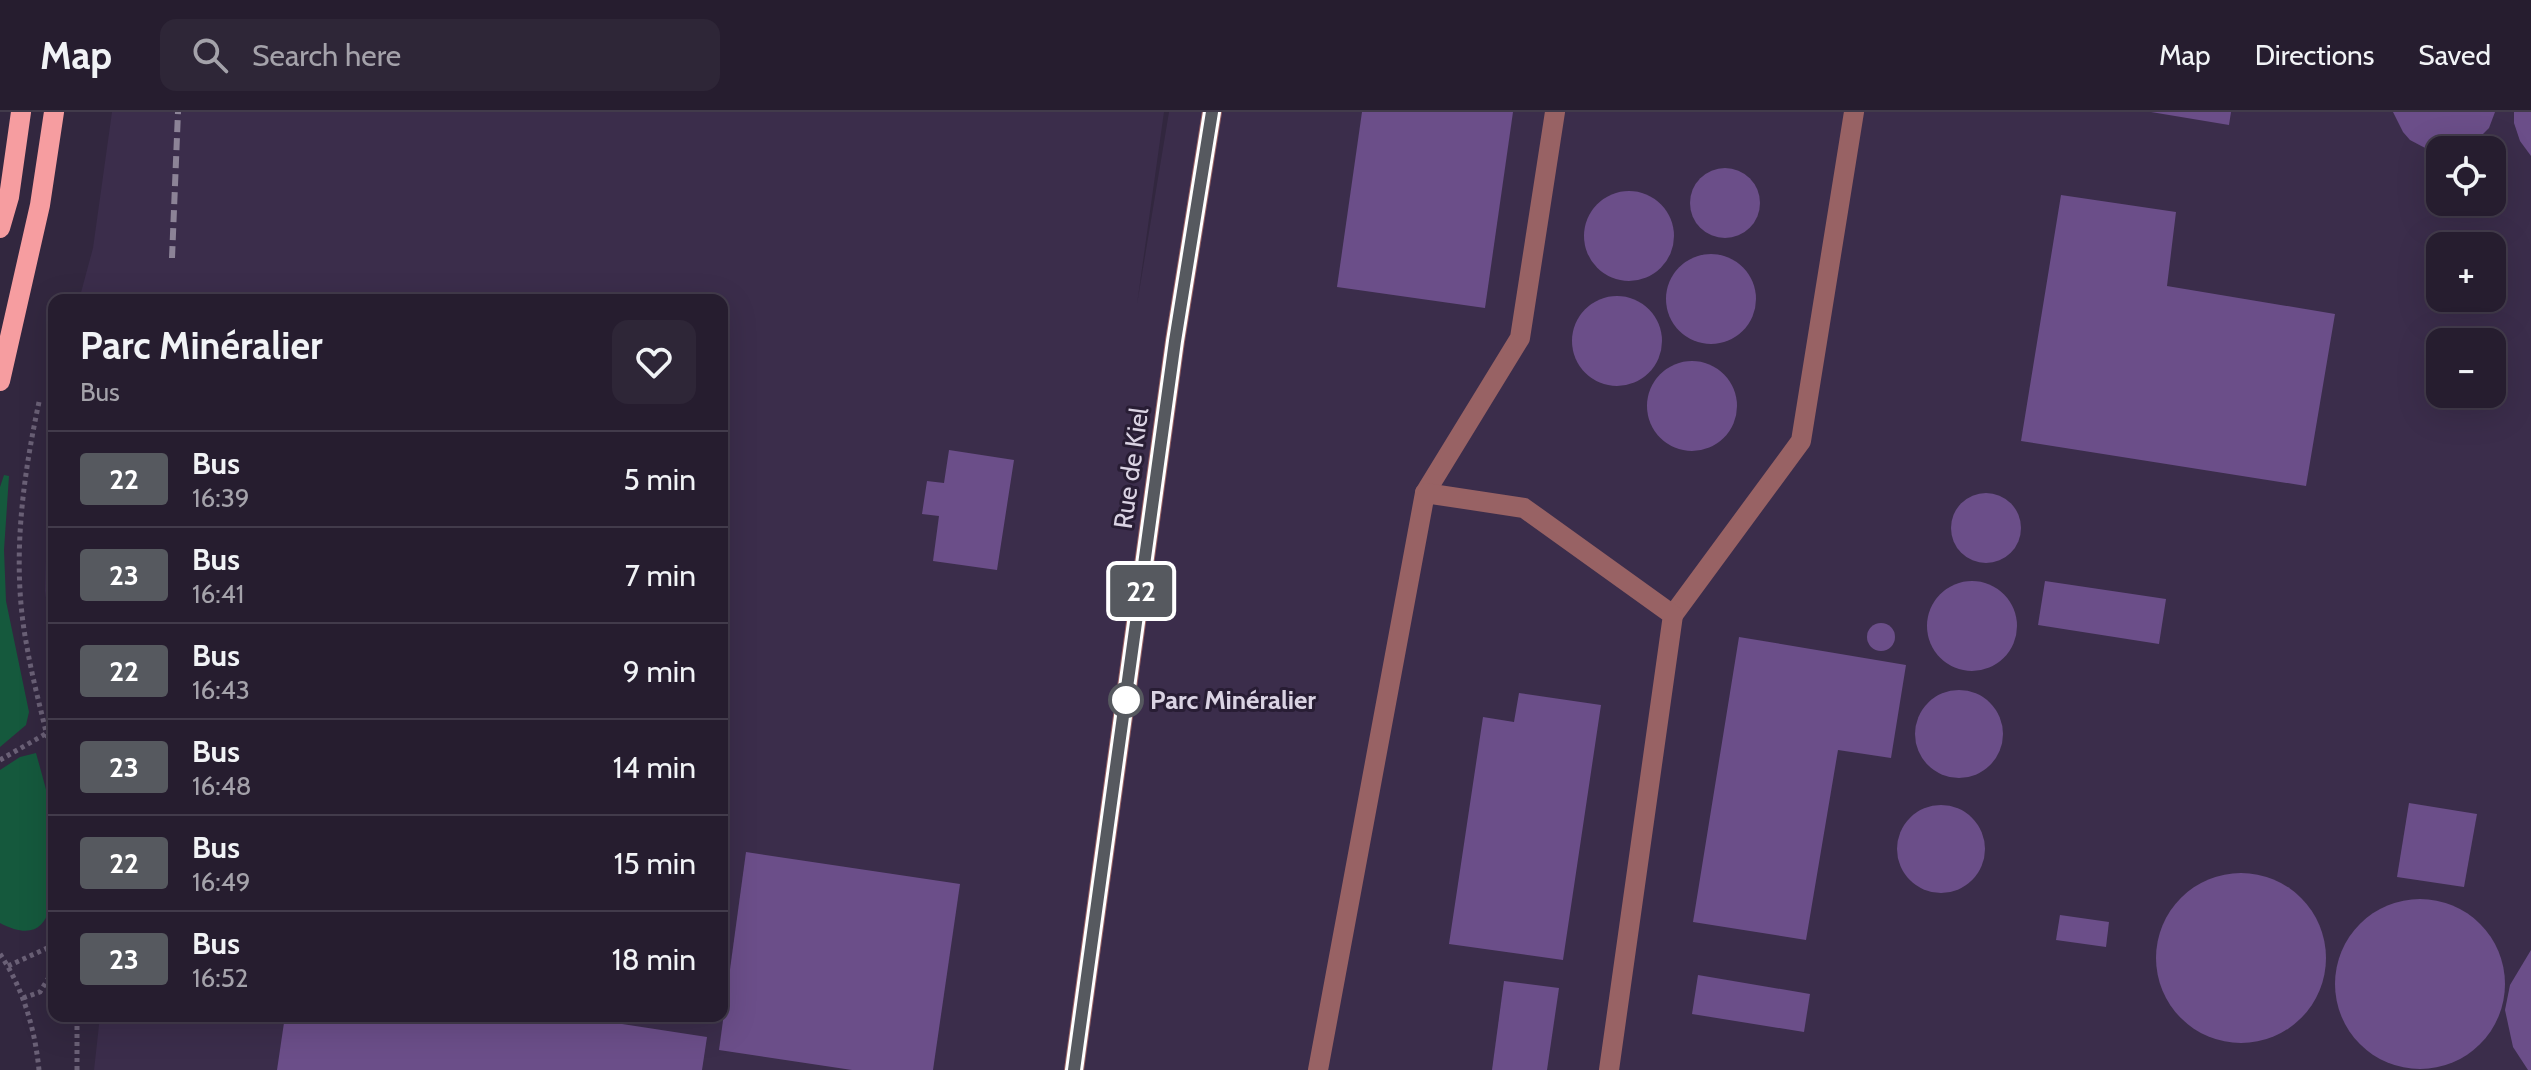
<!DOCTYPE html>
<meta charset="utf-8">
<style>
:root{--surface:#261d2f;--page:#2e2637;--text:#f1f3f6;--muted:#a4a2aa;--line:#423b4b}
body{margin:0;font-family:Cabin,sans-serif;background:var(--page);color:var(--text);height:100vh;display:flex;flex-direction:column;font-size:30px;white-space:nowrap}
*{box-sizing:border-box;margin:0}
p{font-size:26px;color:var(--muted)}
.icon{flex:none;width:44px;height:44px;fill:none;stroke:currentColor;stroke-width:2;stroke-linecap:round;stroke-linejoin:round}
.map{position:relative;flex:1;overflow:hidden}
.details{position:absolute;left:48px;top:182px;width:680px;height:728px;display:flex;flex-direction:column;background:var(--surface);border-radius:16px;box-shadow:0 8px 32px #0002,0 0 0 2px var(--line)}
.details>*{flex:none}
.badge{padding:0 16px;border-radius:6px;font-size:28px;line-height:52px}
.buttons{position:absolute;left:2426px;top:24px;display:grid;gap:16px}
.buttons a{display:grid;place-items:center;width:80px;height:80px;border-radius:16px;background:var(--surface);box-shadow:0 8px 32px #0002,0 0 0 2px var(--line);font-size:40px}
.map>.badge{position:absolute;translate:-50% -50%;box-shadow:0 0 0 4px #fff}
.round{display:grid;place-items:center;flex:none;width:84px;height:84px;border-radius:16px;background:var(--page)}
.overview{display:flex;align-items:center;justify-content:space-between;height:136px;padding:0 32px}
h1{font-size:38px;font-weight:700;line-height:60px}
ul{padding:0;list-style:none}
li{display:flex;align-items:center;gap:24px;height:96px;padding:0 32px;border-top:2px solid var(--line)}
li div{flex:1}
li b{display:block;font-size:30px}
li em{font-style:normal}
li .badge{min-width:88px;font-weight:700;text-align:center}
header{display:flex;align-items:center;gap:48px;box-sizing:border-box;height:112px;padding:0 40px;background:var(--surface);border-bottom:2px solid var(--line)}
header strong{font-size:38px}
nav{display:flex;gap:44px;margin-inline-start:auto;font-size:28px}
.search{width:560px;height:72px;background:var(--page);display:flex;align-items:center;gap:20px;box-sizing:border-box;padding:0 28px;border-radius:16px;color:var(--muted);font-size:30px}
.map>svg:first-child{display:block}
</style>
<header>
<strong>Map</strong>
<div class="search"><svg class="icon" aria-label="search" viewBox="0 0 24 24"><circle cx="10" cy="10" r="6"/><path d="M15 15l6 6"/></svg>Search here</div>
<nav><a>Map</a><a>Directions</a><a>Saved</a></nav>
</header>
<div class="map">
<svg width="2531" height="958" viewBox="0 0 2531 958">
<rect width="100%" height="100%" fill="#32273f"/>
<g fill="#3b2d4b" fill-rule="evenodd">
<path d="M112 0H1164L1137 192 1169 0H2531V958H94L100 904H722V188H79L93 136ZM2440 38H2492V90H2440ZM2440 134H2492V186H2440ZM2440 230H2492V282H2440Z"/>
<polygon points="54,324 54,542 45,479 49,356"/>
</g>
<g fill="#15593d">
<polygon points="4,363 9,364 4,438 6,489 29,600 26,613 0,635 0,375"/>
<path d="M36 641C42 663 49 686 53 709 56 723 54 738 54 753 54 789 51 838 0 811V658L20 645Z"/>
</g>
<g fill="#6b4e89">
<polygon points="1362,0 1513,0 1485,196 1337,175"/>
<polygon points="2151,0 2231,0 2229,13"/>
<polygon points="2393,0 2495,0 2489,16 2475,30 2459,38 2440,40 2427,37 2410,28 2403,20"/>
<polygon points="2514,0 2531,0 2531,44 2520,29 2514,11"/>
<circle cx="1725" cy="91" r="35"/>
<circle cx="1629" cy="124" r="45"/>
<polygon points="2061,83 2176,100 2167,174 2335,202 2306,374 2021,329"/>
<circle cx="1711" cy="187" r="45"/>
<circle cx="1617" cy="229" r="45"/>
<circle cx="1692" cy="294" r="45"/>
<polygon points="949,338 1014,348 997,458 933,449 939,404 922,402 927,369 944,371"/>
<circle cx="1986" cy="416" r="35"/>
<polygon points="2045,469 2166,487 2159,532 2038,513"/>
<circle cx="1972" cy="514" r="45"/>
<circle cx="1881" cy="525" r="14"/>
<polygon points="1739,525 1906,553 1891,646 1838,638 1806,828 1693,810"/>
<circle cx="1959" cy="622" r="44"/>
<polygon points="1519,581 1601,593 1563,848 1449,832 1483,605 1514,610"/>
<polygon points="2409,691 2477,702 2464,775 2397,765"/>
<circle cx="1941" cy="737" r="44"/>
<polygon points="746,740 960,772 933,958 852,958 719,938"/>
<circle cx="2241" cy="846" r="85"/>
<circle cx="2420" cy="872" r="85"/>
<polygon points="2060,803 2109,810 2106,835 2056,828"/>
<polygon points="2531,838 2531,958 2528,958 2513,935 2505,898 2510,873"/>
<polygon points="1698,863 1810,882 1804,920 1692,902"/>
<polygon points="1504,869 1559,876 1547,958 1492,958"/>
<polygon points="285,904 570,904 707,925 702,958 277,958"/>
</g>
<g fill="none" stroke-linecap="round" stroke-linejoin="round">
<g stroke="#6a6076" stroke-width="5" stroke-dasharray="4 4" stroke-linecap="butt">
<path d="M39 290C22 370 11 453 27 535 34 576 46 615 54 656"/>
<polyline points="0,648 47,621"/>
<path d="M0 842C23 876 35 917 39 958"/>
<polyline points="8,854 54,833"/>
<polyline points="23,886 40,880 54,857"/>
<polyline points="77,958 77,904"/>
</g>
<g stroke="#986264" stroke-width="20">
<polyline points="1425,381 1520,226 1555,0"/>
<polyline points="1673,503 1801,329 1854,0"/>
<polyline points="1074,958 1175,229 1212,0"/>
<polyline points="1318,958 1425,381 1524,396 1673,503 1609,958"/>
</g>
<g stroke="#f69da0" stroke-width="20">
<polyline points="0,116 9,85 21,0"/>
<polyline points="0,269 40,93 54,0"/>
</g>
<polyline stroke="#8c8397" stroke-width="6" stroke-dasharray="12 6" stroke-linecap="butt" points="172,146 178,0"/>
</g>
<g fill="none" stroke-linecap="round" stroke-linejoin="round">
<defs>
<polyline id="line" points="1074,958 1175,229 1212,0"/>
</defs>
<use href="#line" stroke="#fff" stroke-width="18"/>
<use href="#line" stroke="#56595f" stroke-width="12"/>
</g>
<circle fill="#fff" stroke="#56595f" stroke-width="4" cx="1126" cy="588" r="16"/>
<g text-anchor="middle" stroke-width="6" stroke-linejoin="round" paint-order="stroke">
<g font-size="26" fill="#dad3e3" stroke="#281d34">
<text transform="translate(1131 356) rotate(-82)" y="9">Rue de Kiel</text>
</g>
<g font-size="26" font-weight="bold" fill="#dad3e3" stroke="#281d34" text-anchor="start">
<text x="1150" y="597">Parc Minéralier</text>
</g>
</g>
</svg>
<div class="buttons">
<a><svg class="icon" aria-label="locate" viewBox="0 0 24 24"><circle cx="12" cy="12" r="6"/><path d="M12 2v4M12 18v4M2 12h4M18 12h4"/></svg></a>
<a>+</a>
<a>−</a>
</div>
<b class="badge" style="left:1141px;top:479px;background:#56595f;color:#fff">22</b>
<section class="details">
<div class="overview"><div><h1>Parc Minéralier</h1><p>Bus</p></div><a class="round"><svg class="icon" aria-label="heart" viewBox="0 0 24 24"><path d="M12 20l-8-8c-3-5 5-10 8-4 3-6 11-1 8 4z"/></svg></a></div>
<ul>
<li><span class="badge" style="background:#56595f;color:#fff">22</span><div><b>Bus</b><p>16:39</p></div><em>5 min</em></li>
<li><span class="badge" style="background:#56595f;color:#fff">23</span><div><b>Bus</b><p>16:41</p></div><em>7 min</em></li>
<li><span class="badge" style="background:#56595f;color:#fff">22</span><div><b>Bus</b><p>16:43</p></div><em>9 min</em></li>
<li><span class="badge" style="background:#56595f;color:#fff">23</span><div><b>Bus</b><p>16:48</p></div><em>14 min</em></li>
<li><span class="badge" style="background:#56595f;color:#fff">22</span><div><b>Bus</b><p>16:49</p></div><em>15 min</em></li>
<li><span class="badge" style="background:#56595f;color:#fff">23</span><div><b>Bus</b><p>16:52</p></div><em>18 min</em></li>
</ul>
</section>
</div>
